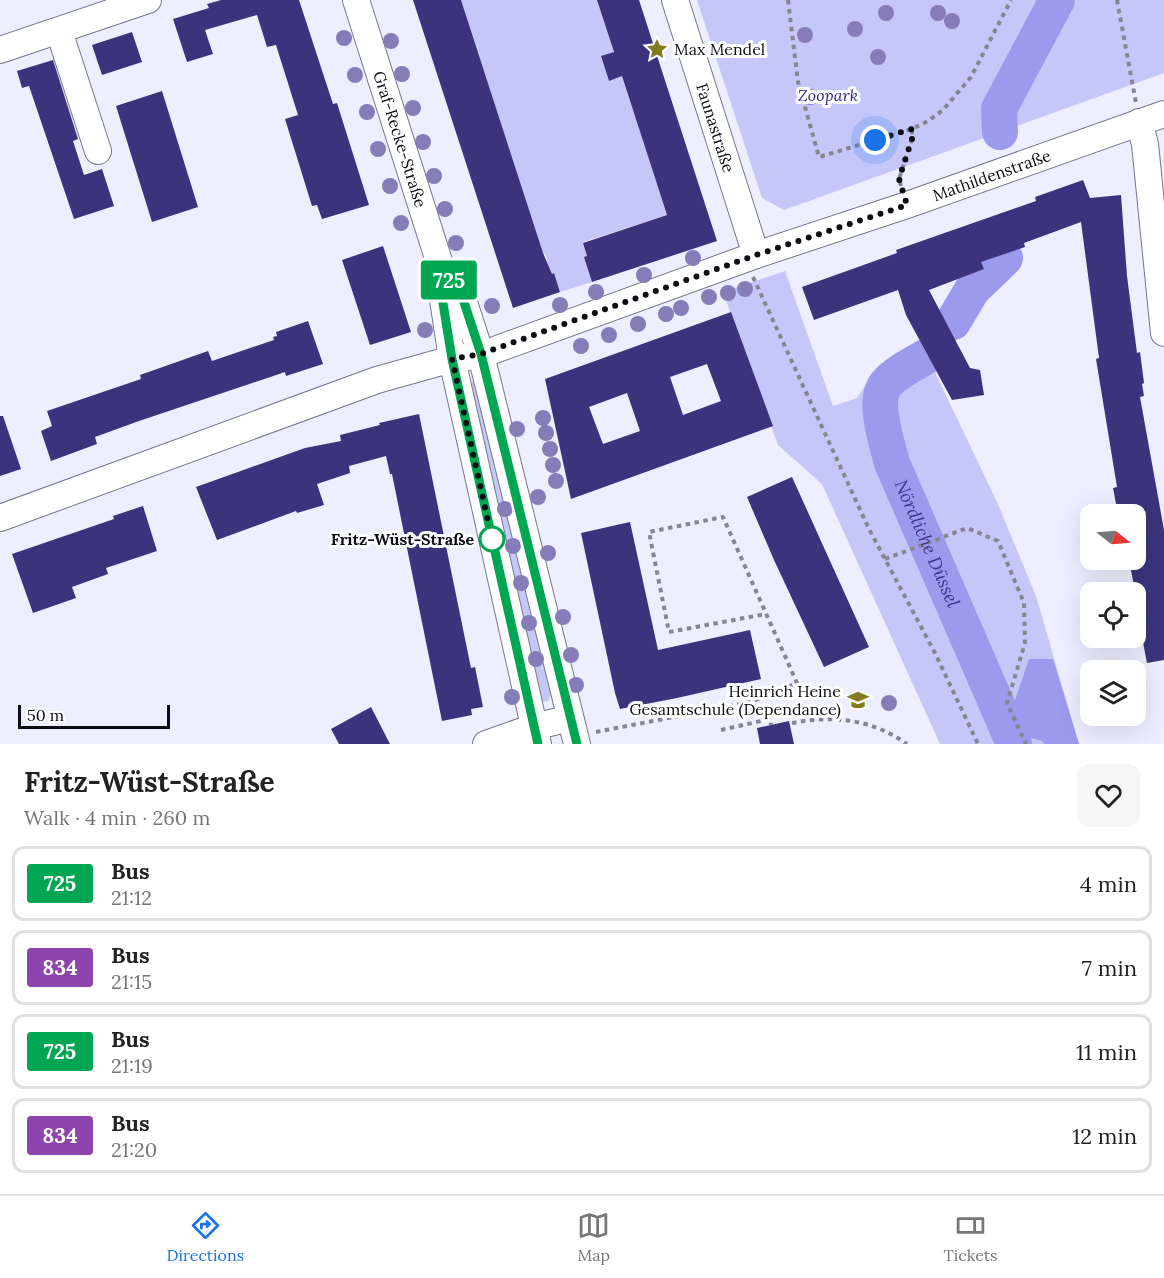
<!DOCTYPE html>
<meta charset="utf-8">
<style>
:root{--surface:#fff;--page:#f6f6f6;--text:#222;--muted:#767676;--line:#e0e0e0;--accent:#1a73e8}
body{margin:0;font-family:Lora,serif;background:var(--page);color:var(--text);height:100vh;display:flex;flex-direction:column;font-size:22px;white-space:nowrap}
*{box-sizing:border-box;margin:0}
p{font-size:20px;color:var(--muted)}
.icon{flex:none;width:33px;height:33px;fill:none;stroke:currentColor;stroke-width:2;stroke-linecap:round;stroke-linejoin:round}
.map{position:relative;height:744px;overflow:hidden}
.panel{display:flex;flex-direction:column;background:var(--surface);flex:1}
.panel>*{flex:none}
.badge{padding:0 12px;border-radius:4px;font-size:21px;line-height:39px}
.needle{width:39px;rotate:107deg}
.tools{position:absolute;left:1080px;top:504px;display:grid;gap:12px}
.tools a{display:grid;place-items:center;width:66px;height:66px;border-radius:12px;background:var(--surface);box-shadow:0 6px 24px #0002;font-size:30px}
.scale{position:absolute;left:18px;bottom:15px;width:152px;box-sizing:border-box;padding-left:6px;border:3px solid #0c0c12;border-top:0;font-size:16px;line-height:21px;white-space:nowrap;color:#0c0c12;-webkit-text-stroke:4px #fff;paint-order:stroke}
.you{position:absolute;width:30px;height:30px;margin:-15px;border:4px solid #fff;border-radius:50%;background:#1a73e8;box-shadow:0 0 0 9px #1a73e833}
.map>.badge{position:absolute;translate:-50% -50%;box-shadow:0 0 0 3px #fff}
.round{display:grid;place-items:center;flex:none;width:63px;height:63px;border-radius:12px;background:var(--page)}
.head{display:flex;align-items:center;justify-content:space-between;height:102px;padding:0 24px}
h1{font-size:28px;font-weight:700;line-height:45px}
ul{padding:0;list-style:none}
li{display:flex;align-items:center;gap:18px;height:75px;margin:0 12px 9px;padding:0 12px;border:3px solid var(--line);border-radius:12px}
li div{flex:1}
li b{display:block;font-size:22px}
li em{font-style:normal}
li .badge{min-width:66px;font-weight:700;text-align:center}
.menu{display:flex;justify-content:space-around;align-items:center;height:84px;border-top:2px solid var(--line);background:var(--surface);font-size:16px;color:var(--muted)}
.menu a{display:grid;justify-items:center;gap:3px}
.menu .active{color:var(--accent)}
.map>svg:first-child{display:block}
</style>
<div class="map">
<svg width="1164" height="744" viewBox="0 0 1164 744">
<rect width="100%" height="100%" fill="#edeeff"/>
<g fill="#c6c7f9">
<polygon points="461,0 597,0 614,52 601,57 609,81 622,76 667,215 583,242 587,256 585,257 592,282 560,292 554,273 547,275 549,267 545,253 541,254 533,223 529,224 530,214"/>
<polygon points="697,0 1164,0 1164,73 784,210 762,198"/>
<polygon points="785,271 833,406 857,398 876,369 920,341 997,502 1036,596 1079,744 940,744 822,484 778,445 723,292"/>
<polygon points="473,381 476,383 506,495 551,695 548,701 543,702 538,699 470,384"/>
</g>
<polygon fill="#9c9aec" points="1029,659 1053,659 1079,744 1044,744 1042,741 1031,738 1014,703"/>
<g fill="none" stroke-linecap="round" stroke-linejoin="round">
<g stroke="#9c9aec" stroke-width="36">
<polyline points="1000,132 999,109 1057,0"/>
<polyline points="953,322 972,290 1005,258"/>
<path id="s1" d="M927 356C914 364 898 371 888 382 871 398 887 443 892 463L1014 744"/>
</g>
</g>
<g fill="#3b347c" fill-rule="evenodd">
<polygon points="221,0 299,0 333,104 337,103 369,205 322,219 317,205 312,206 285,119 298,115 276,45 267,47 257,15 205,30 213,54 187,62 173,19 209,8 207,4"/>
<polygon points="413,0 461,0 543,253 552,274 554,273 560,292 513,308"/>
<polygon points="597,0 639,0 717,241 592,282 584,257 587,256 583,243 667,215 622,76 609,81 601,56 614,52"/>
<polygon points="132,32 142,62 102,75 92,45"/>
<polygon points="53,60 78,139 73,141 84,175 102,169 114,206 74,219 29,86 22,88 17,71"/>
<polygon points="162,91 198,207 152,222 116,106"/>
<polygon points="1083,180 1090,198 1121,195 1127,276 1137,353 1140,352 1144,383 1142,384 1144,396 1140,397 1164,530 1164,660 1147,663 1142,637 1144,637 1129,560 1136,560 1136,514 1118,514 1113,488 1117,487 1096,359 1099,358 1081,222 1024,243 1025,247 981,262 984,269 929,290 970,368 980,370 984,395 952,400 906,315 898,290 814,320 802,287 897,253 896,250 1036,201 1035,197"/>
<polygon points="383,246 411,332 370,345 342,260"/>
<path d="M731 312 773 426 571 499 545 379ZM707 364 721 401 683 415 670 377ZM627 393 640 431 603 444 589 407Z"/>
<polygon points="308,321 323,364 286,376 285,372 139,421 95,437 97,444 51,461 41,431 52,426 47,411 141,379 140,375 208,351 212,361 274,340 273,337 277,336 276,332"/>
<polygon points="419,414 471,668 475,667 483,707 471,709 472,715 442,721 392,474 390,474 386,456 349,466 350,473 317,484 324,505 297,513 296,511 217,540 196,487 305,448 341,441 340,435 380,425 379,423"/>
<polygon points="0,416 3,416 21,469 0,476"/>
<polygon points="792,477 869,647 824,667 774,560 747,497"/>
<polygon points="143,506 157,551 106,568 108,574 72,587 76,598 33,613 12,554 114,519 113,516"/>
<polygon points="630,522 658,650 750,630 761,679 677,698 620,709 615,693 581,533"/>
<polygon points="371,707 390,744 339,744 331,729"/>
<polygon points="789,721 794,744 760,744 757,728"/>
</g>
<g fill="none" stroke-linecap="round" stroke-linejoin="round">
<defs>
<g id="minor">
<path id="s2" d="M356 0 444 277 442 293 452 359 538 744"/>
<path id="s3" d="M675 0 756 255"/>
<polyline points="59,31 98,151"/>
<polyline points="0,50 148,0"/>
<polyline points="1139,122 1145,144 1164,333"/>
<polyline points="444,277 460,290 481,355 577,744"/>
<path id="s4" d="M0 518 377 380 452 359 481 355 756 255 907 205 1164 114"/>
<polyline points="486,744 534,727 570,718"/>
</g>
</defs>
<use href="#minor" stroke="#767789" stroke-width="28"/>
<g stroke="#868692" stroke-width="4" stroke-dasharray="4.5 4.5" stroke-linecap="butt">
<polyline points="788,0 798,82 819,157 912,129 928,121 943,110 971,77 1011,0"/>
<polyline points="1117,0 1136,103"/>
<polyline points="901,186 899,179 912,139 912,129"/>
<polyline points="753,277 869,529 935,653 978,744"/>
<polyline points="885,559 967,528 998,541 1024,603 1025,643 1007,703 1026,744"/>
<path d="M792 723C833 715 872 719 907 744"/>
<polyline points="721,730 770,719 771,725"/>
<polyline points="596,732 751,702 797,683 723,517 649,532 669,632 766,614"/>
</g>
<use href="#minor" stroke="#fff" stroke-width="26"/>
</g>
<g fill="#867cb8">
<circle cx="886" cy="13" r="8"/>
<circle cx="938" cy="13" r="8"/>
<circle cx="952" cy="21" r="8"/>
<circle cx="855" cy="29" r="8"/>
<circle cx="805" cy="35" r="8"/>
<circle cx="344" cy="38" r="8"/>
<circle cx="391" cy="41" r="8"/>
<circle cx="878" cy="57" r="8"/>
<circle cx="402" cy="74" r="8"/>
<circle cx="355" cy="75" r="8"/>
<circle cx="810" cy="97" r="8"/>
<circle cx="413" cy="108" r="8"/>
<circle cx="367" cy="112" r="8"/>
<circle cx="423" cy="142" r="8"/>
<circle cx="378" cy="149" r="8"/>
<circle cx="434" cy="176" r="8"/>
<circle cx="390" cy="186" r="8"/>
<circle cx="445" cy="209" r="8"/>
<circle cx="401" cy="223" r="8"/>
<circle cx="456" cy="243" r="8"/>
<circle cx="693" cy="258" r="8"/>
<circle cx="644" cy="275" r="8"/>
<circle cx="466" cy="277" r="8"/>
<circle cx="745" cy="289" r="8"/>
<circle cx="596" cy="292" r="8"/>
<circle cx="728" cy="293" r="8"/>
<circle cx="709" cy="297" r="8"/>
<circle cx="560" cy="305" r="8"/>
<circle cx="492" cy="306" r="8"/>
<circle cx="681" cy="308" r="8"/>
<circle cx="666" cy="314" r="8"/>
<circle cx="638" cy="324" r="8"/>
<circle cx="425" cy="330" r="8"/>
<circle cx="609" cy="335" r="8"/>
<circle cx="581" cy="346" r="8"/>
<circle cx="543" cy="418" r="8"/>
<circle cx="517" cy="429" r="8"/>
<circle cx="546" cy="433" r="8"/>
<circle cx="550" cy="449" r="8"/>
<circle cx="553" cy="465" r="8"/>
<circle cx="556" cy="481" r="8"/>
<circle cx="538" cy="497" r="8"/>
<circle cx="505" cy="509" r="8"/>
<circle cx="513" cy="546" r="8"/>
<circle cx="548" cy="553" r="8"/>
<circle cx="521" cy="583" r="8"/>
<circle cx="563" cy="617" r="8"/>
<circle cx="529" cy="623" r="8"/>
<circle cx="571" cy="655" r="8"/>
<circle cx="536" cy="659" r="8"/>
<circle cx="576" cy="685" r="8"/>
<circle cx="512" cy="697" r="8"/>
<circle cx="889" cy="703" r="8"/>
</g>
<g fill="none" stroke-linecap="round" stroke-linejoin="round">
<defs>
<polyline id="line" points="538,744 452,359 442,297 444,277 460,290 481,354 577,744"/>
</defs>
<use href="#line" stroke="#fff" stroke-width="14"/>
<use href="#line" stroke="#00a651" stroke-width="9"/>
<polyline stroke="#0c0c12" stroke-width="6" stroke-dasharray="0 10.8" points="492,539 452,359 481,354 756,255 907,205 899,179 912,139 912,129 875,140"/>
</g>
<defs>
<symbol id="sight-bare" viewBox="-9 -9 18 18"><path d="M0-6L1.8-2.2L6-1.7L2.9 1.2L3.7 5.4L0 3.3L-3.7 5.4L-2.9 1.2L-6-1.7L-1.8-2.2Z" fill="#837b20" stroke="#fff" stroke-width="2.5" paint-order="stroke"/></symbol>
<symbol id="school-bare" viewBox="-9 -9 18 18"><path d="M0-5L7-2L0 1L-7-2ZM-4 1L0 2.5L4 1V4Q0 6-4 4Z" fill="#837b20" stroke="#fff" stroke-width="2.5" paint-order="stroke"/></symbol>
</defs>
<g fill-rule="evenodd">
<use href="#sight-bare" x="642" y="34" width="30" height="30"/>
<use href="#school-bare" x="843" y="685" width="30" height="30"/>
</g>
<circle fill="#fff" stroke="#00a651" stroke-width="3" cx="492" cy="539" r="12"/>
<g text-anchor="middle" stroke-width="6" stroke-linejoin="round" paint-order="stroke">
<g font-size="16" fill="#0c0c12" stroke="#fff" text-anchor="start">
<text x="674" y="55">Max Mendel</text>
<text x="841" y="697" text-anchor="end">Heinrich Heine<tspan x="841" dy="18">Gesamtschule (Dependance)</tspan></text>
</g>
<g font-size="16" font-style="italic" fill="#321f7d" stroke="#fff">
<text x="828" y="101">Zoopark</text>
</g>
<g font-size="16" fill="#0c0c12" stroke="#fff">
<text dy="6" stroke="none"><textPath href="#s3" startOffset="134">Faunastraße</textPath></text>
<text dy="6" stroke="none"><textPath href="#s2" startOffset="146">Graf-Recke-Straße</textPath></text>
<text dy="6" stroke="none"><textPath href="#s4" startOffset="1050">Mathildenstraße</textPath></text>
</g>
<g font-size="16" font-weight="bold" fill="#0c0c12" stroke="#fff" text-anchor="end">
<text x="474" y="545">Fritz-Wüst-Straße</text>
</g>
<g font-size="18" font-style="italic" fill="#403290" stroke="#fff">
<text dy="6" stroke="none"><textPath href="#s1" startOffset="219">Nördliche Düssel</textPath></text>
</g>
</g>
</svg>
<div class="tools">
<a><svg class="needle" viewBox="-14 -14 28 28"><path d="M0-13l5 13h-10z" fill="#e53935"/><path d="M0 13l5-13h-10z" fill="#767676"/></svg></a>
<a><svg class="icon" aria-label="locate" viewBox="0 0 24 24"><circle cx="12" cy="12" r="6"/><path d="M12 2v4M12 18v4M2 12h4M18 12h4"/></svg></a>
<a><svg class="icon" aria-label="layers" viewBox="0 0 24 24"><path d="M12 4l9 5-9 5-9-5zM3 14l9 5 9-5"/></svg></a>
</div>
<div class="scale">50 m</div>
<div class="you" style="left:875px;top:140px"></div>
<b class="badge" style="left:449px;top:280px;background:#00a651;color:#fff">725</b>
</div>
<section class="panel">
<div class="head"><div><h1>Fritz-Wüst-Straße</h1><p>Walk · 4 min · 260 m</p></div><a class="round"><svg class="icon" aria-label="heart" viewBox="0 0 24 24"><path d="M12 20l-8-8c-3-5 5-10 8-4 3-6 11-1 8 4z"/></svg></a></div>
<ul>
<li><span class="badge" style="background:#00a651;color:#fff">725</span><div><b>Bus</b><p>21:12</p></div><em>4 min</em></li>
<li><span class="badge" style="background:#8e44ad;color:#fff">834</span><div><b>Bus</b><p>21:15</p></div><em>7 min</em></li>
<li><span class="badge" style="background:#00a651;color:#fff">725</span><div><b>Bus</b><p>21:19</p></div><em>11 min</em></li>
<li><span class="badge" style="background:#8e44ad;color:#fff">834</span><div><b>Bus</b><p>21:20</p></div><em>12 min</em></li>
</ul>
</section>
<nav class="menu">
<a class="active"><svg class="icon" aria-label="directions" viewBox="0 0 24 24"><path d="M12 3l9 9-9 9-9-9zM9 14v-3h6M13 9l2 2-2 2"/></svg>Directions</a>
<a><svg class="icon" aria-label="map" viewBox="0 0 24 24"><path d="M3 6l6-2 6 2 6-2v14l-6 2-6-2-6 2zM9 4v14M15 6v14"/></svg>Map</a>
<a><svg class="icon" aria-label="tickets" viewBox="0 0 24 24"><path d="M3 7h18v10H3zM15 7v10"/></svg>Tickets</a>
</nav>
